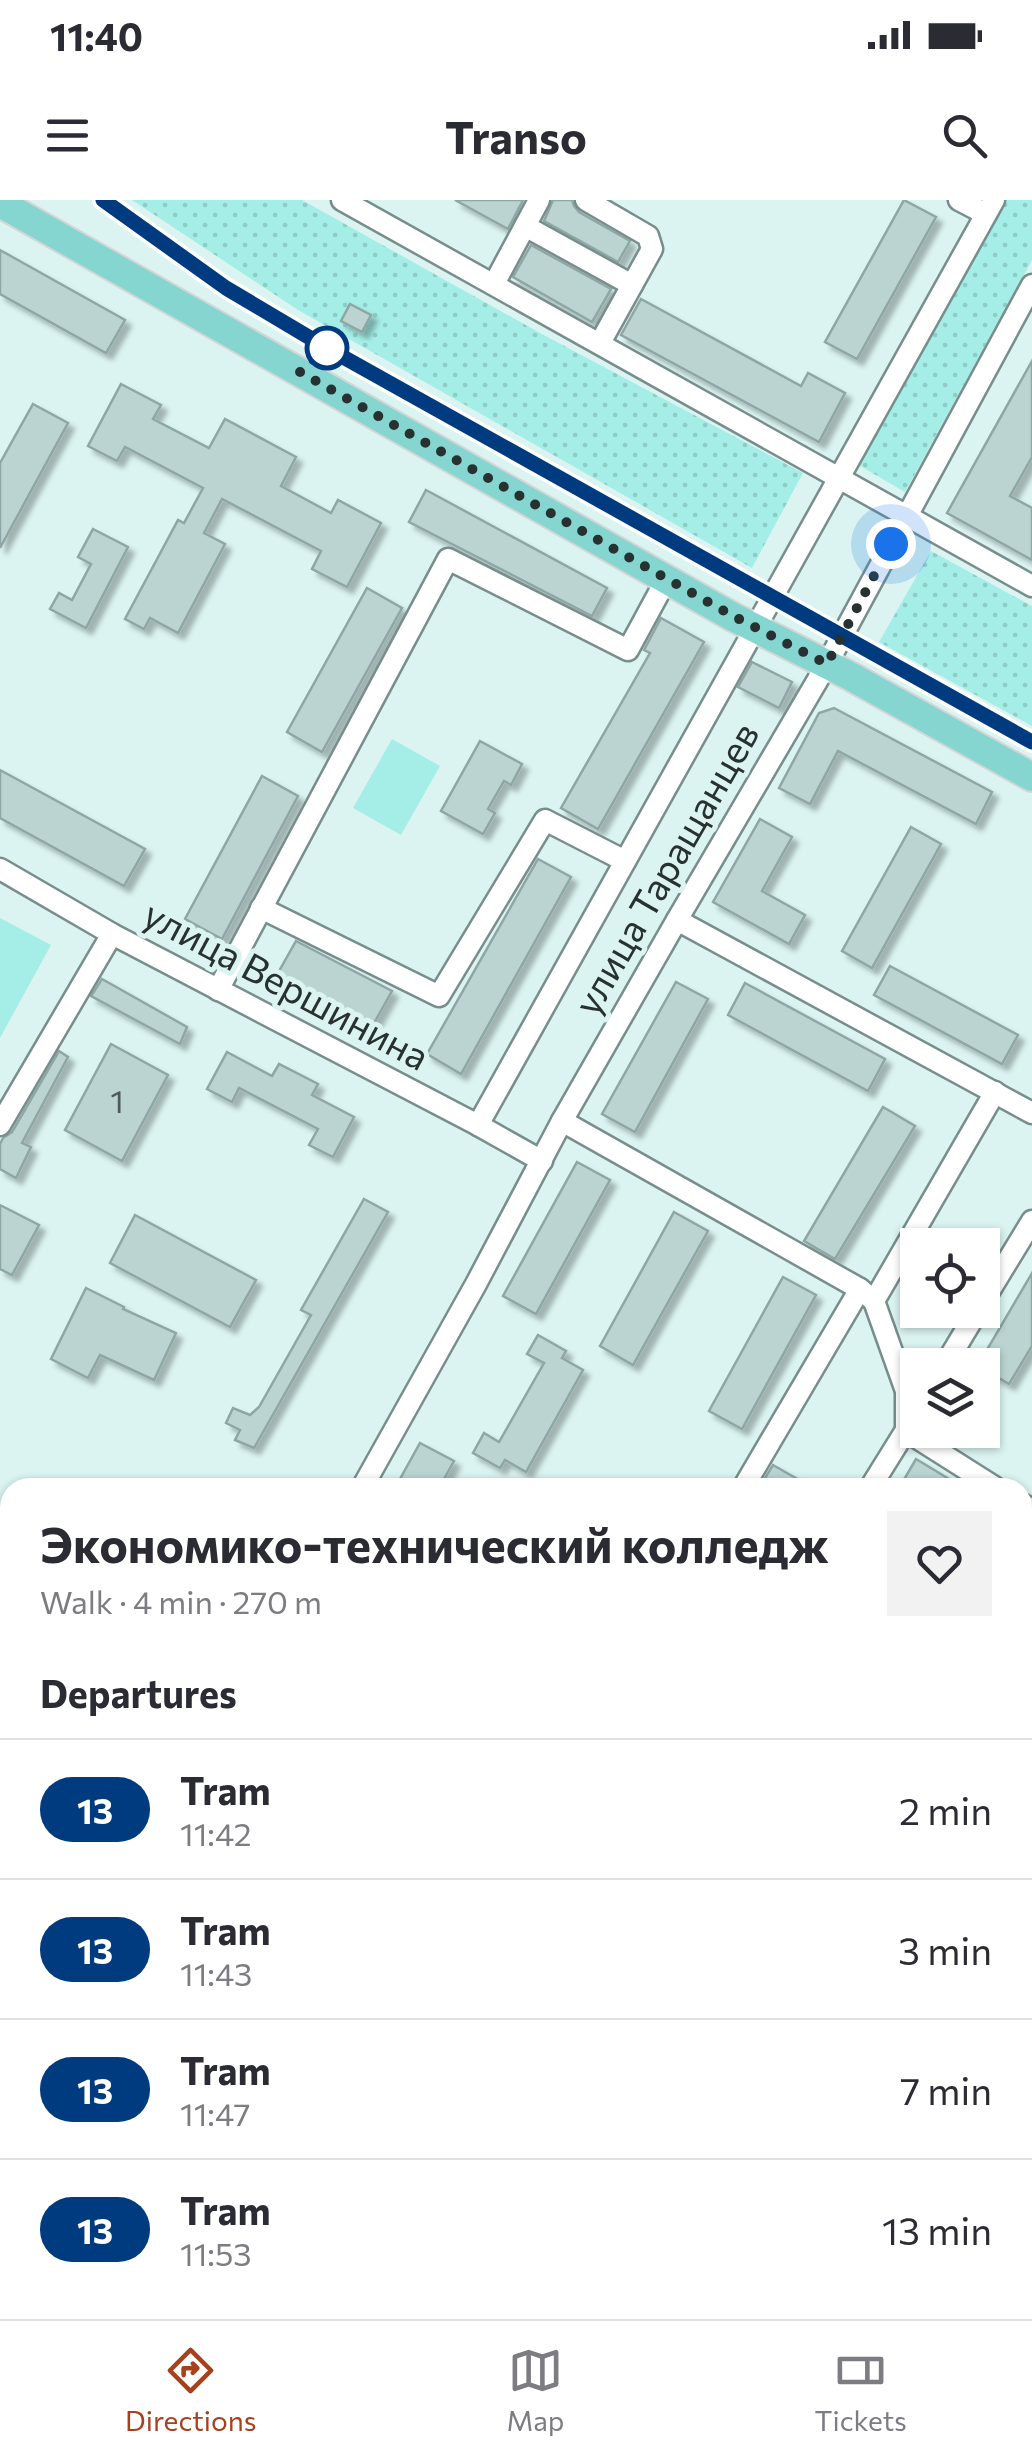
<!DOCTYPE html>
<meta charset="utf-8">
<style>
:root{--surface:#fff;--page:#f2f2f3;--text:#2b2b33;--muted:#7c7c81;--line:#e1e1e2;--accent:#a7401d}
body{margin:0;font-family:Commissioner,sans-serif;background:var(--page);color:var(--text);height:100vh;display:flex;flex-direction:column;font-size:38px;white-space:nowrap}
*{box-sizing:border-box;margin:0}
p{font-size:32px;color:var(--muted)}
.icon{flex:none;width:55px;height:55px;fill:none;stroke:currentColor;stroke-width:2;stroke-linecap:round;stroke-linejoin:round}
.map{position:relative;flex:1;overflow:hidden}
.sheet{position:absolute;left:0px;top:1278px;width:1032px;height:842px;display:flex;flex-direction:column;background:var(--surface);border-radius:30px 30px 0 0;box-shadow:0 2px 8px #0004}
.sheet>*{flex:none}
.badge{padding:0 20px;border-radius:32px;font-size:35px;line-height:65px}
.buttons{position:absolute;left:900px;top:1028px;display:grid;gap:20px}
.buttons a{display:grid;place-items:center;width:100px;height:100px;border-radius:0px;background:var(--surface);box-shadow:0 2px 8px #0004;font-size:50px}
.you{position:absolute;width:50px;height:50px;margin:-25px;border:8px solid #fff;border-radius:50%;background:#1a73e8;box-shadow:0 0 0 15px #1a73e833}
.map>.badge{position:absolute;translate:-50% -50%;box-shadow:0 0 0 5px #fff}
h2{padding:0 40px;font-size:38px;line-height:90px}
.round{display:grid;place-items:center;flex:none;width:105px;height:105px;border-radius:0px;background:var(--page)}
.summary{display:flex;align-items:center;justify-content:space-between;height:170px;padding:0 40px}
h1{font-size:48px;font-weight:700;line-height:75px}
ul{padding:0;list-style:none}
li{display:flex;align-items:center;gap:30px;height:140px;padding:0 40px;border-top:2px solid var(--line)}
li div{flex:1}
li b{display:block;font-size:38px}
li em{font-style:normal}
li .badge{min-width:110px;font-weight:700;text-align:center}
.status{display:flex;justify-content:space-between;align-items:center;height:70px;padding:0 50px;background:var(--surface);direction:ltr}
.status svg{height:28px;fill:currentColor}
header{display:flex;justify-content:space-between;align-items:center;height:130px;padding:0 40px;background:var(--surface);font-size:45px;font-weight:700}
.menu{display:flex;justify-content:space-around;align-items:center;height:140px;border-top:2px solid var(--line);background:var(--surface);font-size:28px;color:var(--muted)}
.menu a{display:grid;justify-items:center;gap:5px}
.menu .active{color:var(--accent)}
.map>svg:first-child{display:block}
</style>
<div class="status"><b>11:40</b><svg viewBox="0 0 49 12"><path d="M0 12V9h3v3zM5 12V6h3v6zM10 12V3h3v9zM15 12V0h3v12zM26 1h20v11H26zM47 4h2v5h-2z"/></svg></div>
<header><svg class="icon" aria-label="menu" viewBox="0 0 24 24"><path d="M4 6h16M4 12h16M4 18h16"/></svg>Transo<svg class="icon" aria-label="search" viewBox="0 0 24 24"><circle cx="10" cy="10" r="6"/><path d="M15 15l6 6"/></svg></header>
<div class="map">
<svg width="1032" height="2119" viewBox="0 0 1032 2119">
<defs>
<pattern id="park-dots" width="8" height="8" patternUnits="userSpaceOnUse" patternTransform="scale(2.5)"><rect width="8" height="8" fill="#a5eee7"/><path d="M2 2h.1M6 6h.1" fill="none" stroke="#8ecdc6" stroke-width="1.8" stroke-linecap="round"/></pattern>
<filter id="shadow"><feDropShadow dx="6" dy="6" stdDeviation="2.5" flood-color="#0004"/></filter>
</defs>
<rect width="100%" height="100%" fill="#dbf4f1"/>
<g fill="#a5eee7">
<polygon points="392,539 440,566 401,635 353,608"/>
<polygon points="0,718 51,745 0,838"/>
</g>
<g fill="url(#park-dots)">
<polygon points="132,0 302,0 540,133 803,273 752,368 298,110"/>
<polygon points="1002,0 1032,0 1032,60 905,292 855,263"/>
<polygon points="931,351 1032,406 1032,526 879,442"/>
</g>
<g fill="#bbd4d2" stroke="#8ea6a4" stroke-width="2.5" filter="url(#shadow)">
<polygon points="455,0 523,0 508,29"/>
<polygon points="553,0 572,0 574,6 579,12 630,41 618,62 544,21"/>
<polygon points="904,0 936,17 857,159 825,142"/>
<polygon points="531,45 611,89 592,122 513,77"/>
<polygon points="0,50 125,120 106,153 0,94"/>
<polygon points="641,99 801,186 808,173 845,193 819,242 621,135"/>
<polygon points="350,104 371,115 362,132 341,121"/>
<polygon points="1032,161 1032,257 1010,296 1032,308 1032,360 947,313"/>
<polygon points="121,184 161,205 153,219 209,248 225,219 296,257 281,286 331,313 338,300 381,323 347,387 312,369 321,351 222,299 204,333 225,344 178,433 150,418 144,429 125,419 178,320 184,323 203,288 125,247 117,261 88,246"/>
<polygon points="33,204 68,223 0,348 0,263"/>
<polygon points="426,290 607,388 592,416 409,322"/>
<polygon points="93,329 128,347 86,428 50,409 59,393 72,400 91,364 78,357"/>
<polygon points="367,388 402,408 322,552 287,532"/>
<polygon points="661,418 704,442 598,629 561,608 650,453 644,450"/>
<polygon points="752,462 792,482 779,508 738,487"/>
<polygon points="834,508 992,592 976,624 838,551 810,604 779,588 819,513"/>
<polygon points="480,541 522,564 511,585 504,581 488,609 495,613 483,634 441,611"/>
<polygon points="0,570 145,649 124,686 0,618"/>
<polygon points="262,576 298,596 222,739 185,719"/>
<polygon points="760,619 792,637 762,691 805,715 789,744 713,702"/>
<polygon points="911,627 941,644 872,768 842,751"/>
<polygon points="538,659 571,677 461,874 427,854"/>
<polygon points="296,741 392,791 373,825 278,773"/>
<polygon points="890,766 1018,835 1002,864 874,795"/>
<polygon points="102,779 187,827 180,844 91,796"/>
<polygon points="676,782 708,799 635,932 602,914"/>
<polygon points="745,783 885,859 868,891 728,815"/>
<polygon points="111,844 168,875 122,961 65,930"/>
<polygon points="59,851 68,857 22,943 31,947 16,978 0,969 0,944 3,938 12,932"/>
<polygon points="227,852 272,876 279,864 318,884 312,895 354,917 333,957 309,945 318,929 239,888 232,902 207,889"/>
<polygon points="883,907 915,926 835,1059 804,1041"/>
<polygon points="577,962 610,980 536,1114 503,1096"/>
<polygon points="364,999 388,1012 254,1248 235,1240 240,1230 226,1223 233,1208 250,1215 259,1207 311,1115 301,1110"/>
<polygon points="0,1005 39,1025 12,1075 0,1069"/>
<polygon points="674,1012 708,1031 633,1165 600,1146"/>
<polygon points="135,1015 256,1080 230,1127 110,1063"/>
<polygon points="1032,1073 1032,1146 1009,1184 982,1168 982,1165 978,1165"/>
<polygon points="783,1077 816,1095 742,1229 709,1211"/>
<polygon points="86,1088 124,1107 123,1109 176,1133 154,1180 100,1155 88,1178 51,1159"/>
<polygon points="538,1135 566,1151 562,1158 583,1170 526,1272 505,1260 500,1268 473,1253 484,1233 499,1242 544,1163 527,1154"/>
<polygon points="420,1243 454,1261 439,1288 395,1288"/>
<polygon points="916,1259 964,1288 899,1288"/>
<polygon points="773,1265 813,1288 759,1288"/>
</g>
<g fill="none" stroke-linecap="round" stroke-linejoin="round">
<defs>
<g id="minor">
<polyline points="342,0 1032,386"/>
<polyline points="586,0 648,36 652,49 600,143"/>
<polyline points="959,0 986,14"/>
<polyline points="525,26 632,85"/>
<polyline points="494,84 539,0"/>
<polyline points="0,669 112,734 478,925 542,961"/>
<polyline points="261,708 439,796 545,620 625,661"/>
<polyline points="677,720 1032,913"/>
<polyline points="218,790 448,359 628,450 667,378"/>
<polyline points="995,892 874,1101 906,1191 906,1231 996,1288"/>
<polyline points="562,921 860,1089 874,1101"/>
<polyline points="0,925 112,734"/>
<polyline points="478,925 994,0"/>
<polyline points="982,1103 1032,1021"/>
<polyline points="945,1165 978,1110"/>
<polyline points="362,1288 476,1084 562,921 677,720 827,464 1032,85"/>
<polyline points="743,1288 860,1089"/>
<polyline points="870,1288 911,1222"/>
<polyline points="1022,1304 1032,1310"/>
<polyline points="0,1477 10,1483"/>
<polyline points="1022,1556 1032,1561"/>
<polyline points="1022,1725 1032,1710"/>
<polyline points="0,1966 10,1950"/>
<polyline points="587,2110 601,2119"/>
<polyline points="667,2119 672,2110"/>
<polyline points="791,2119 796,2110"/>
</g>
<polyline id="major" points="0,3 733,417 850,476 1032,577"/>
</defs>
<use href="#minor" stroke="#778e8c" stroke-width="25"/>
<use href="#major" stroke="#d4d6d6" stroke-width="32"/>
<use href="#minor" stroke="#fff" stroke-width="20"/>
<use href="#major" stroke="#85d6d0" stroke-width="28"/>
<polyline stroke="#5d6b6a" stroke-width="2.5" points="103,0 226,88 327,148 1032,542"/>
</g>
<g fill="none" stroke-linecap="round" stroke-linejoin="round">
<defs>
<polyline id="line" points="103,0 226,88 327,148 1032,542"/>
</defs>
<use href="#line" stroke="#fff" stroke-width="22"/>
<use href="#line" stroke="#003b80" stroke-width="15"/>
<polyline stroke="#273130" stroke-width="10" stroke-dasharray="0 18" points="327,148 300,172 733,416 827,464 891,344"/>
</g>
<circle fill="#fff" stroke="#003b80" stroke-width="5" cx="327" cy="148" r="20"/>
<g text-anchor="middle" stroke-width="10" stroke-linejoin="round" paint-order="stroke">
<g font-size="32" fill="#4c5a58">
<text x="117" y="913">1</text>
</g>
<g font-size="38" fill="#273130" stroke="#dbf4f1">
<text transform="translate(667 669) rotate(-60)" y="13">улица Таращанцев</text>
<text transform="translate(286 786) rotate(28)" y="13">улица Вершинина</text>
</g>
</g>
</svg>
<div class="buttons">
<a><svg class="icon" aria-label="locate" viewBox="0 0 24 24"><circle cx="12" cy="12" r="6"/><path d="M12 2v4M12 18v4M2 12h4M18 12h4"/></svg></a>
<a><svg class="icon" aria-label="layers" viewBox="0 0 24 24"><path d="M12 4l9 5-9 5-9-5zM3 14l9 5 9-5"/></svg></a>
</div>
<div class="you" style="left:891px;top:344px"></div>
<section class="sheet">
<div class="summary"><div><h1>Экономико-технический колледж</h1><p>Walk · 4 min · 270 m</p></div><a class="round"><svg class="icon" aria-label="heart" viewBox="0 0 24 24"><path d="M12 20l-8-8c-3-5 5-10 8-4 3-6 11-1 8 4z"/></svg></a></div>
<h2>Departures</h2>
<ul>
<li><span class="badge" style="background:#003b80;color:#fff">13</span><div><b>Tram</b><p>11:42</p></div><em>2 min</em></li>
<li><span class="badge" style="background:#003b80;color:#fff">13</span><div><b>Tram</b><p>11:43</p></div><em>3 min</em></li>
<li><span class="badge" style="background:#003b80;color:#fff">13</span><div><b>Tram</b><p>11:47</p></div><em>7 min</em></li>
<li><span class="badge" style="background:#003b80;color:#fff">13</span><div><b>Tram</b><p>11:53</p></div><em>13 min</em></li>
</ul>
</section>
</div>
<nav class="menu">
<a class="active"><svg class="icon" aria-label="directions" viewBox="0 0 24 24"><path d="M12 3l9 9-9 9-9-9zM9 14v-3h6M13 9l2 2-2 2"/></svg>Directions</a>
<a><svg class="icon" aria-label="map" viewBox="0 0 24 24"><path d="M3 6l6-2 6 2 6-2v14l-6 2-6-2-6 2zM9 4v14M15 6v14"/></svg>Map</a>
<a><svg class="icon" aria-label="tickets" viewBox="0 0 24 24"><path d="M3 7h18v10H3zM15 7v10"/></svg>Tickets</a>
</nav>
